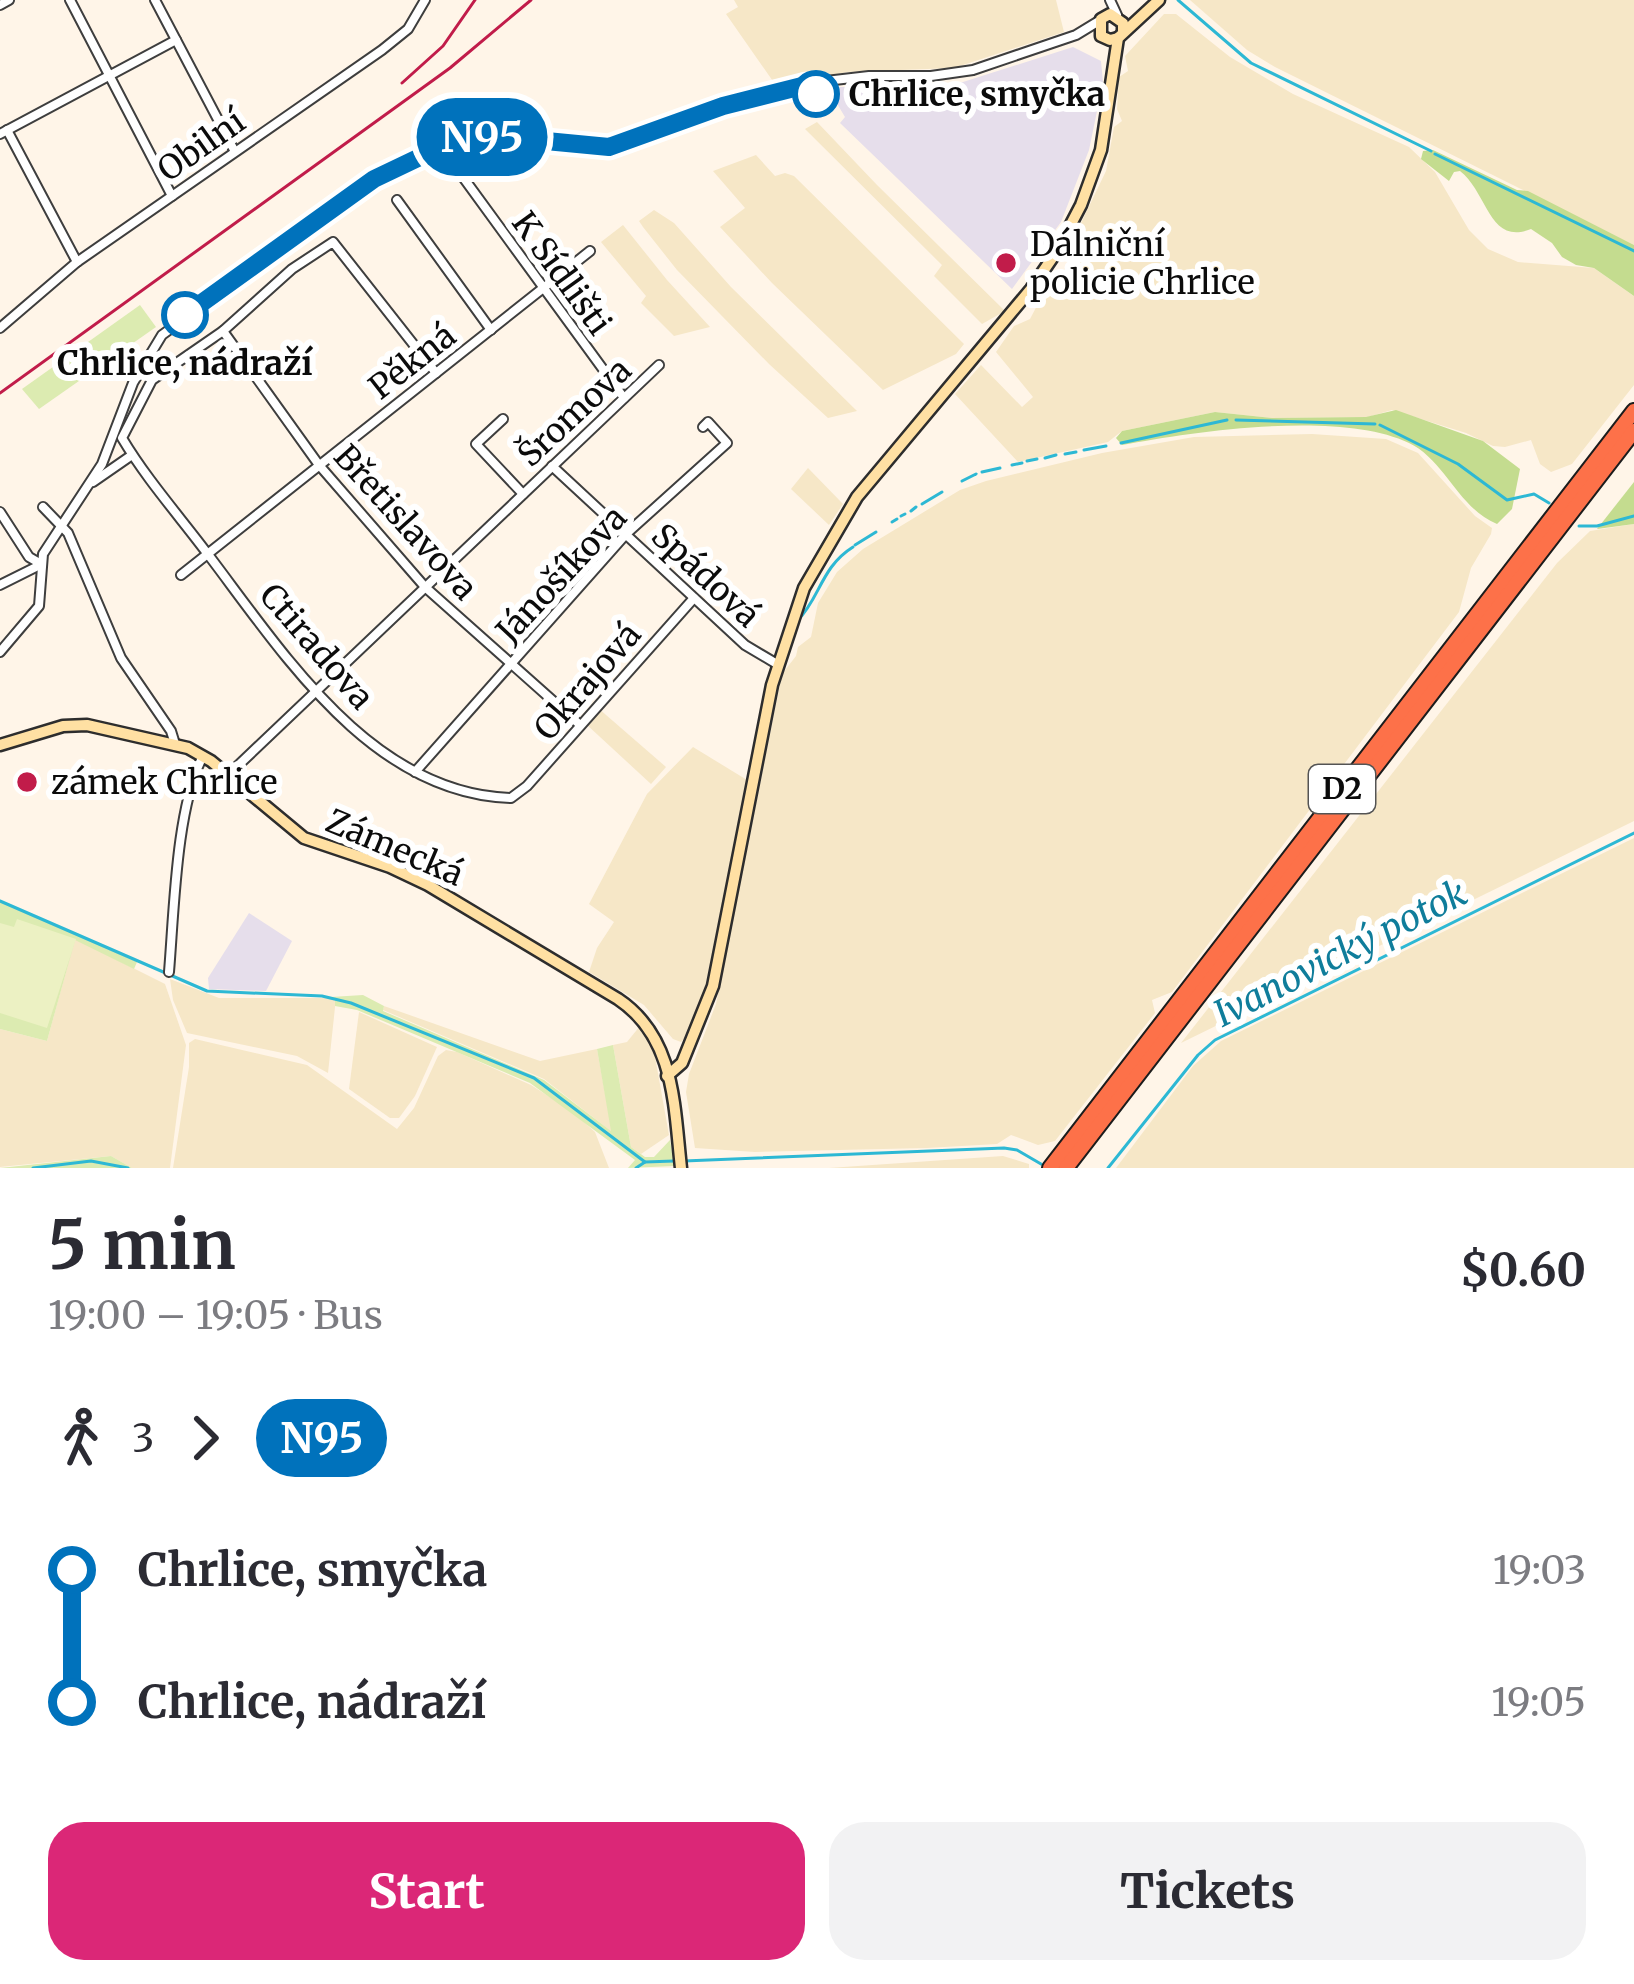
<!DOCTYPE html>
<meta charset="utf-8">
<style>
:root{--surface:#fff;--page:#f2f2f3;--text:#2b2b33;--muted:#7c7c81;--accent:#db2777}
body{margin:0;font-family:Merriweather,serif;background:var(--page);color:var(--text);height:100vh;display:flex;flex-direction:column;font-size:45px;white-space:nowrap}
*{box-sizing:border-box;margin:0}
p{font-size:39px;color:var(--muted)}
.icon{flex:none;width:66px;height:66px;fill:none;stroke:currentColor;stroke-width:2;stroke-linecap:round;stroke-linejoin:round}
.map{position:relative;height:1168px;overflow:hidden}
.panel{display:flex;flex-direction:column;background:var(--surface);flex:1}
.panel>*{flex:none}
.badge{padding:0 24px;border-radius:39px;font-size:42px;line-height:78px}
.map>.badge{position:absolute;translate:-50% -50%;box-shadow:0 0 0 6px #fff}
.legs{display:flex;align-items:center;gap:18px;height:132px;padding:0 48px;font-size:39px}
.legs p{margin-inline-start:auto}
.head{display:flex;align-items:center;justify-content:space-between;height:204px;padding:0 48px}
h1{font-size:66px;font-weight:700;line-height:90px}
.action{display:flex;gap:24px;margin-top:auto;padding:24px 48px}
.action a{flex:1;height:138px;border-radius:36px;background:var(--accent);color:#fff;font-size:48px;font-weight:700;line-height:138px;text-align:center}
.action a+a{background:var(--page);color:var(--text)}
ul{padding:0 48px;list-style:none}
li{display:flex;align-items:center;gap:42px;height:132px;font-size:45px}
li i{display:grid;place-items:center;width:18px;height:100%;margin:0 15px;background:currentColor}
li i::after{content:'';width:30px;height:30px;margin:-15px;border:9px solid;border-radius:50%;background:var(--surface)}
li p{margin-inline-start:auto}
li:first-child i{background:linear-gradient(#0000 50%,currentColor 0)}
li:last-child i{background:linear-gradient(currentColor 50%,#0000 0)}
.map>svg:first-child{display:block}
</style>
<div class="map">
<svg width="1634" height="1168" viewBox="0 0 1634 1168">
<rect width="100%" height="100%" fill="#fff5e8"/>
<g fill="#e6deeb">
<polygon points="1073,47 1101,61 1103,82 1089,150 1061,222 1012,289 840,123 845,117 827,87 929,87 963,82"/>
<polygon points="249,913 292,941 266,991 209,989 208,978"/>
</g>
<g fill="#f6e7c7">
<polygon points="734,0 1056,0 1064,32 954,68 847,72 777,87 726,14 738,7"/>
<polygon points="1190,0 1634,0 1634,245 1275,67 1247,50"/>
<polygon points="1164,14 1176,14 1230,57 1293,94 1409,147 1435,172 1469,230 1488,249 1518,262 1594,268 1634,296 1634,385 1572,464 1551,472 1540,464 1531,440 1505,447 1493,446 1466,433 1392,410 1368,417 1272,418 1215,412 1122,431 1108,442 1018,462 955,394 981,365 1022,407 1033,397 996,352 1014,326 1030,319 1052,277 1070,265 1072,258 1067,252 1106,171 1114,127 1122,121 1117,109 1119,77 1128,71 1125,56"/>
<polygon points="817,122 877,185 1005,311 982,324 934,276 942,265 805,129"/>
<polygon points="756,155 775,176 785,173 794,176 964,344 956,354 883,390 772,283 720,227 745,208 713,171"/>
<polygon points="654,210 674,223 731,287 857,411 828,418 769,364 677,270 643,227 639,221"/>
<polygon points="623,225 667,280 710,327 674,336 641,303 646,296 601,242"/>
<polygon points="1312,434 1386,439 1418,453 1475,516 1492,528 1491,534 1471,568 1459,612 1172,992 1152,1000 1155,1013 1055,1141 1038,1145 1011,1135 997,1144 927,1148 755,1152 695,1148 686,1092 689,1074 716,1004 782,674 796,656 798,647 811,637 818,603 837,572 863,549 960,490 986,481 1102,453 1194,437"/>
<polygon points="808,468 843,504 829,525 791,489"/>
<polygon points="1634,524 1634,821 1181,1043 1557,563 1590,531"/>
<polygon points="598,708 666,767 651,784 586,724"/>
<polygon points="693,747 747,780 706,984 690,1032 681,1042 673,1039 644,1005 589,972 597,948 614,922 589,904 647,794"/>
<polygon points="1634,838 1634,1168 1116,1168 1193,1066 1221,1041"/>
<polygon points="75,939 165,984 186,1045 170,1168 132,1168 111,1156 0,1167 0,1029 47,1041"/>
<polygon points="170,979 219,998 336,998 328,1073 297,1056 187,1033 173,1000"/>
<polygon points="384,1006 540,1061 597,1049 612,1132 544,1079 383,1010"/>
<polygon points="359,1012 437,1047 415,1096 399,1118 390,1118 349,1089"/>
<polygon points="640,1026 654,1051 669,1135 641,1154 631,1147 613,1045 627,1042"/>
<polygon points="195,1039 307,1065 397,1129 414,1108 438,1056 446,1050 457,1052 531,1085 573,1112 595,1132 609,1168 173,1168 189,1067 189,1043"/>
<polygon points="1003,1156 1029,1164 1029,1168 829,1168"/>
</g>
<g fill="#dcebb1">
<polygon points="140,305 156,327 39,409 22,389"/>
<polygon points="0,900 137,962 134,969 75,940 47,1041 0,1029"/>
<polygon points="363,995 384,1006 383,1011 544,1080 611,1131 597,1049 613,1045 631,1147 645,1157 654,1157 670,1140 674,1166 628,1168 635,1160 530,1083 357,1010 335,1006 335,999 331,997"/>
<polygon points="111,1156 132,1168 0,1168"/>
</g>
<g fill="#c4dc8f">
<path d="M1433 150 1517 190 1528 191 1634 245V296L1594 268 1576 265 1562 257 1552 243 1531 229C1489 246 1488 193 1460 171L1454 172 1449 181 1421 159 1423 151Z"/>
<path d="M1396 410 1483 441 1520 469 1512 509 1497 524C1458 508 1445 460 1409 443 1341 410 1196 431 1122 445L1116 438 1122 431 1215 412 1272 418 1366 417Z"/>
<polygon points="1634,482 1634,524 1597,529"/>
</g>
<polygon fill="#ecf1c3" points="17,919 76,939 47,1028 0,1013 0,923 14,927"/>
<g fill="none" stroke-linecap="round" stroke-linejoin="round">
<g stroke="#2db8d4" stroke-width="3">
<polyline points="1178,0 1251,63 1431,151"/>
<polyline points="1435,154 1634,251"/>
<polyline points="1236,420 1375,424"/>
<polyline points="1380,425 1458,464 1507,500 1534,494 1549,503"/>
<polyline points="1121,443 1227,420"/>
<polyline points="1084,450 1106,446"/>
<polyline points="1065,454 1076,452"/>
<polyline points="1045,458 1056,455"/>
<polyline points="1027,461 1037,459"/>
<polyline points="1012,465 1022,463"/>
<polyline points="982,472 1000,468"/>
<polyline points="962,481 976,474"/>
<polyline points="922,504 942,492"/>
<polyline points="911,511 916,507"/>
<polyline points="901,516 905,514"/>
<polyline points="892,522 897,519"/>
<polyline points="1579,526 1597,526 1634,516"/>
<polyline points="855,545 876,532"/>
<path d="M798 620C820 598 821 567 853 547"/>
<polyline points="0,901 207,991 322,996 351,1003 534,1078 645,1162"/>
<polyline points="684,1161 1004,1148 1017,1150 1041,1164"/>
<polyline points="33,1168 91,1161 128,1168"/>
<polyline points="636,1168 645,1162 674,1161"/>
<polyline points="1108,1168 1198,1055 1215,1040 1634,833"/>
</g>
<defs>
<g id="street">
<polyline points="70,0 172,196"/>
<polyline points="155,0 234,150"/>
<polyline points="1110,0 1117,15"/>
<polyline points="0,5 9,0"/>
<polyline points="426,113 441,147 624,398"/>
<polyline points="7,130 77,262"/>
<polyline points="0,134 176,40"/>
<polyline points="397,200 491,330"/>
<polyline points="0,328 77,262 382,50 408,29 425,0"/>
<polyline points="223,331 319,465 425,587 579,724"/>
<path d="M436 373 333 242 292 269 223 331 152 380 122 438C147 480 181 518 210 557 285 656 373 794 511 798L527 786 694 598"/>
<polyline points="503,419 476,444 523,494"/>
<polyline points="552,466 745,645 777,664"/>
<polyline points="93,482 132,455"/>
<polyline points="43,507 68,533 121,658 171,731 175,744"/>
<polyline points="0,512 29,557 41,564"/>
<polyline points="181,575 590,251"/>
<polyline points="0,585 40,565"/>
<polyline points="0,652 39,606 43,554 102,464 133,383 162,335 390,169 441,147 479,137 609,147 723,107 817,82 869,76 931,76 973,70 1076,35 1099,21"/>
<polyline points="415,772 626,534 727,443 708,422 703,427"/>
<polyline points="228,775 659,365"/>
<path d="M169 972C174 913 176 807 203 756"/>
</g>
<g id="secondary">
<polyline points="1118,38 1110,40 1101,36 1101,19 1110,14 1123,23 1123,32"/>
<path d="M0 745 63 726 87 725 188 748 211 761 304 838 390 867 428 885 618 999C675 1037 674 1105 681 1168"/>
<polyline points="667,1076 682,1063 713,986 772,685 804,588 857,497 1031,289 1057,251 1081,205 1101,150 1118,38 1159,0"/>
</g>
<g id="highway">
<polyline points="1050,1168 1634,411"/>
<polyline points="1066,1168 1634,431"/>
</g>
</defs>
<use href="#street" stroke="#3e3e3e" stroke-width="12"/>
<use href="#secondary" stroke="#2d2d2d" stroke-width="15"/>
<use href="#highway" stroke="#1c1c1c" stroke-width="18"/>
<use href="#street" stroke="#fff" stroke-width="8"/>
<use href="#secondary" stroke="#ffe0a3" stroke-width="10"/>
<use href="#highway" stroke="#fd7149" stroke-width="14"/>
<g stroke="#c11c4a" stroke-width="3">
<polyline points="402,83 443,46 475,0"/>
<polyline points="0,393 450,68 531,0"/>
</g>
</g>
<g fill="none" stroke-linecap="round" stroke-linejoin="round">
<defs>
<polyline id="line-1" points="185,315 374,179 441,147 494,136 609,147 723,106 806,85 816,94"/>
</defs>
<use href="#line-1" stroke="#fff" stroke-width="27"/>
<use href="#line-1" stroke="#0072bc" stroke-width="18"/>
</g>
<g fill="#fff" stroke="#0072bc" stroke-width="6">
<circle cx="816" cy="94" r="21"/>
<circle cx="185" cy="315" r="21"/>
</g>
<g fill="#c11c4a" stroke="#fff" stroke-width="4.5">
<circle cx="1006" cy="263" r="12"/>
<circle cx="27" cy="782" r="12"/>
</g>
<g text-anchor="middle" stroke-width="12" stroke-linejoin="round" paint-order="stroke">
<rect fill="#fff" stroke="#545454" stroke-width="3" x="1309" y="765" width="66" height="48" rx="9"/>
<g font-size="30" font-weight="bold" fill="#0b0b0b">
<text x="1342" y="799">D2</text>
</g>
<g font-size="33" font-weight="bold" fill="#0b0b0b" stroke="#fff" text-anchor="start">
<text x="849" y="106">Chrlice, smyčka</text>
<text x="185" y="375" text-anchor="middle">Chrlice, nádraží</text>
</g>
<g font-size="33" fill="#0b0b0b" stroke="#fff">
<text transform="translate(201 145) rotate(-35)" y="12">Obilní</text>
<text transform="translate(562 273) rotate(54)" y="12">K Sídlišti</text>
<text transform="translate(412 361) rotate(-38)" y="12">Pěkná</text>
<text transform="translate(574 412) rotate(-43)" y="12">Šromova</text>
<text transform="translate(406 522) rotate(48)" y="12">Břetislavova</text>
<text transform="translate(561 574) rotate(-47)" y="12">Jánošíkova</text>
<text transform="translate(706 575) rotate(43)" y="12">Spádová</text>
<text transform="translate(317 646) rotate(49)" y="12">Ctiradova</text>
<text transform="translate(587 681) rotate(-49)" y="12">Okrajová</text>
<text transform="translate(395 847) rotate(23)" y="12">Zámecká</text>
</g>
<g font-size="33" fill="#0b0b0b" stroke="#fff" text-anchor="start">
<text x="1030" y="256">Dálniční<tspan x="1030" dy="38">policie Chrlice</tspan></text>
<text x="51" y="794">zámek Chrlice</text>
</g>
<g font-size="36" font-style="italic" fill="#0f7d9b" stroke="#fff">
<text transform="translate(1340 953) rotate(-27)" y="13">Ivanovický potok</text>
</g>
</g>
</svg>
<b class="badge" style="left:482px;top:137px;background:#0072bc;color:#fff">N95</b>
</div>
<section class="panel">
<div class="head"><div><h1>5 min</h1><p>19:00 – 19:05 · Bus</p></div><b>$0.60</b></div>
<div class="legs"><svg class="icon" aria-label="walk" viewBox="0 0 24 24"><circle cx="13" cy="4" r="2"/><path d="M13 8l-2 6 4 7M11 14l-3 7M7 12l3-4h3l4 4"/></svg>3<svg class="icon" aria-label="forward" viewBox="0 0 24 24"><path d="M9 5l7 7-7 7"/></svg><b class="badge" style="background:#0072bc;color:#fff">N95</b></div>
<ul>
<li><i style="color:#0072bc"></i><b>Chrlice, smyčka</b><p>19:03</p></li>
<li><i style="color:#0072bc"></i><b>Chrlice, nádraží</b><p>19:05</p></li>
</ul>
<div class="action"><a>Start</a><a>Tickets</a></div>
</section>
